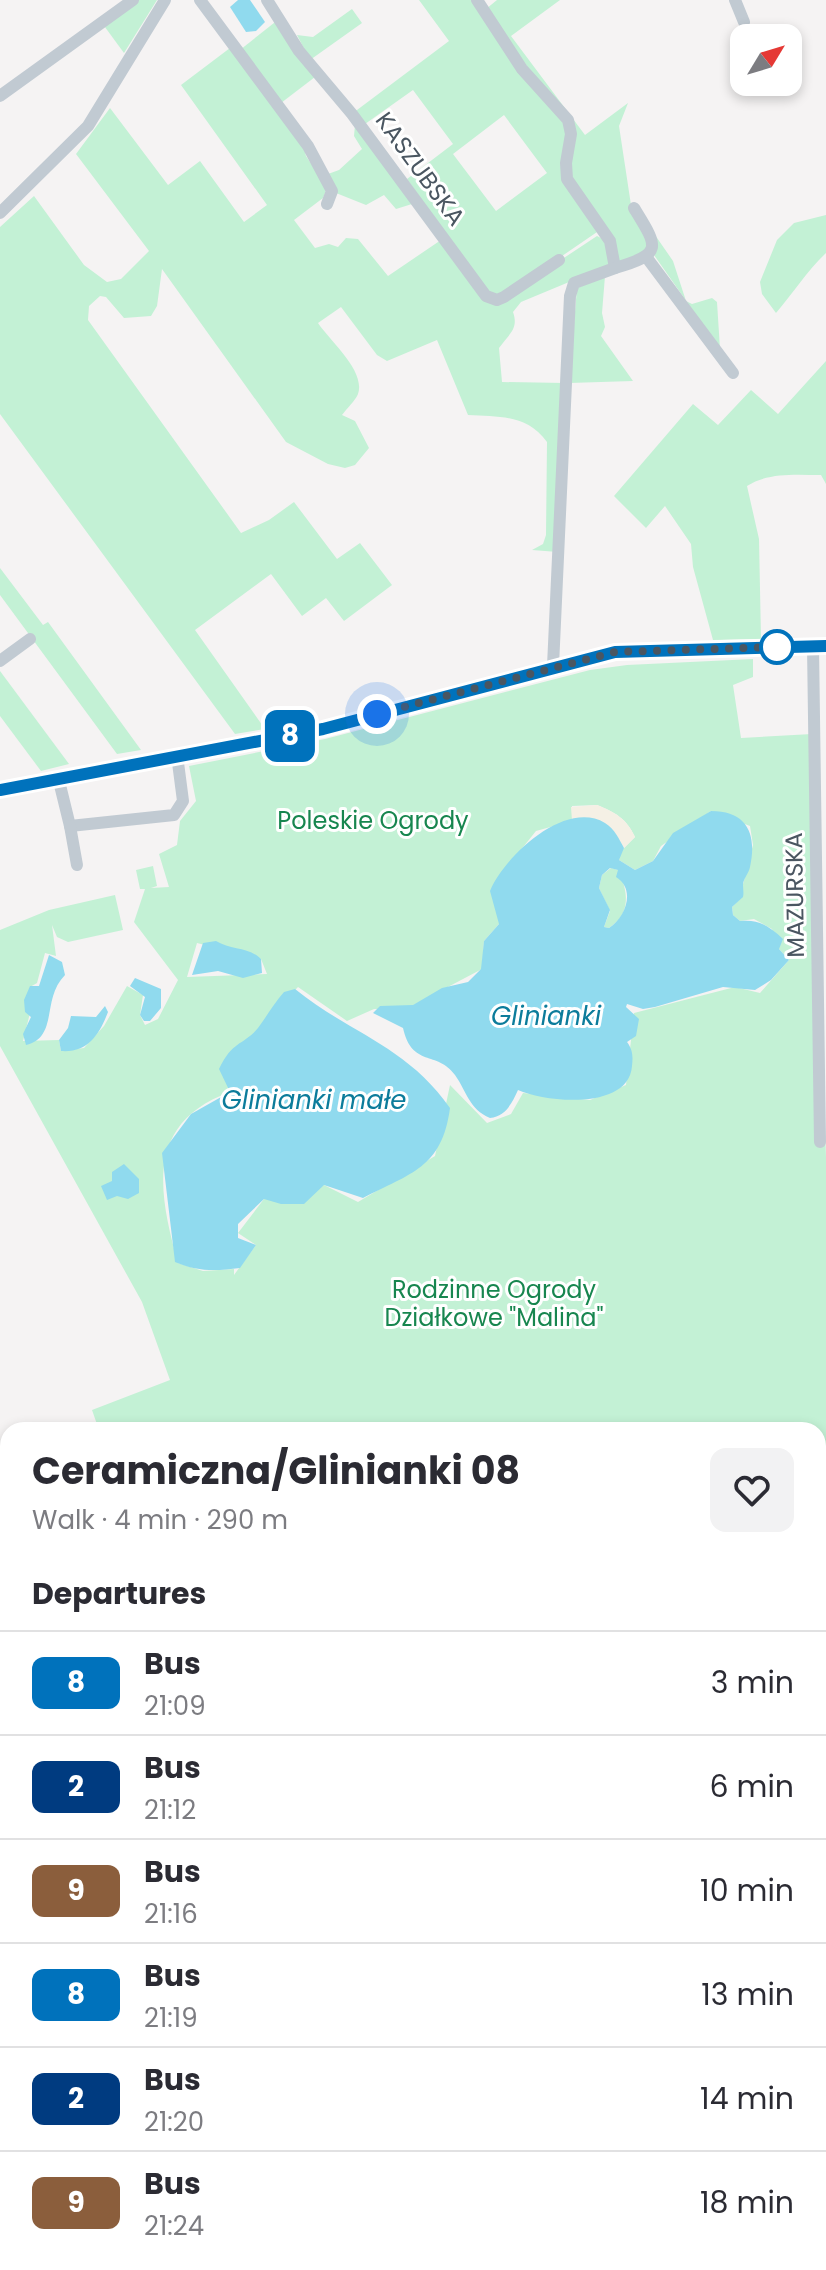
<!DOCTYPE html>
<meta charset="utf-8">
<style>
:root{--surface:#fff;--page:#f2f2f3;--text:#2b2b33;--muted:#7c7c81;--line:#e1e1e2}
body{margin:0;font-family:Poppins,sans-serif;background:var(--page);color:var(--text);height:100vh;display:flex;flex-direction:column;font-size:30px;white-space:nowrap}
*{box-sizing:border-box;margin:0}
p{font-size:26px;color:var(--muted)}
.icon{flex:none;width:44px;height:44px;fill:none;stroke:currentColor;stroke-width:2;stroke-linecap:round;stroke-linejoin:round}
.map{position:relative;flex:1;overflow:hidden}
.drawer{position:absolute;left:0px;top:1422px;width:826px;height:848px;display:flex;flex-direction:column;background:var(--surface);border-radius:24px 24px 0 0;box-shadow:0 4px 12px #0003}
.drawer>*{flex:none}
.badge{padding:0 16px;border-radius:12px;font-size:28px;line-height:52px}
.needle{width:52px;rotate:52deg}
.fabs{position:absolute;left:730px;top:24px;display:grid;gap:16px}
.fabs a{display:grid;place-items:center;width:72px;height:72px;border-radius:16px;background:var(--surface);box-shadow:0 4px 12px #0003;font-size:40px}
.you{position:absolute;width:40px;height:40px;margin:-20px;border:6px solid #fff;border-radius:50%;background:#1a73e8;box-shadow:0 0 0 12px #1a73e833}
.map>.badge{position:absolute;translate:-50% -50%;box-shadow:0 0 0 4px #fff}
h2{padding:0 32px;font-size:30px;line-height:72px}
.round{display:grid;place-items:center;flex:none;width:84px;height:84px;border-radius:16px;background:var(--page)}
.summary{display:flex;align-items:center;justify-content:space-between;height:136px;padding:0 32px}
h1{font-size:38px;font-weight:700;line-height:60px}
ul{padding:0;list-style:none}
li{display:flex;align-items:center;gap:24px;height:104px;padding:0 32px;border-top:2px solid var(--line)}
li div{flex:1}
li b{display:block;font-size:30px}
li em{font-style:normal}
li .badge{min-width:88px;font-weight:700;text-align:center}
.map>svg:first-child{display:block}
</style>
<div class="map">
<svg width="826" height="2270" viewBox="0 0 826 2270">
<rect width="100%" height="100%" fill="#f5f3f3"/>
<g fill="#c3f1d5" fill-rule="evenodd">
<polygon points="137,0 157,0 124,53 102,23"/>
<path d="M419 0H474L567 123 564 162 600 230 508 293 490 296 407 179 453 144 413 90 365 124 353 113 449 41ZM504 115 547 173 496 211 453 154Z"/>
<polygon points="497,0 560,0 511,36 585,135 628,103 619,126 631,205 652,247 619,265 574,187 569,170 574,132 486,9"/>
<polygon points="352,9 362,23 310,60 297,35 313,37"/>
<polygon points="279,19 315,77 281,103 240,50"/>
<path d="M230 48 303 145 306 156 327 188 323 198 294 220 315 248 329 244 338 247 346 238 358 239 388 276 441 240 496 303 597 236 607 241 610 265 521 302 513 312C519 329 509 334 499 348L502 382 565 383 558 552 532 550 543 544 546 535 547 442C527 414 499 417 468 415L437 340 387 361 377 355 341 307 318 323C330 341 366 371 358 394 355 401 347 408 342 415L355 421 369 448 355 465 345 468 328 464 286 442 162 269 157 306 151 316 124 318 106 297 100 296 89 306 88 320 241 533 269 520 294 502 337 559 360 543 392 585 344 621 326 598 302 616 271 574 195 630 265 729 235 734 0 414V227L34 196 84 265 107 282 121 279 149 251 76 154 110 108 168 185 200 161 244 222 267 205 181 85Z"/>
<polygon points="355,125 412,204 396,209 384,195 366,205 336,193 328,174 339,170 362,149 354,136"/>
<path d="M826 215V253C807 271 794 292 776 313L762 294 760 282 777 240 794 223Z"/>
<polygon points="655,235 673,261 686,301 692,304 712,298 717,302 720,349 654,255"/>
<polygon points="605,276 602,313 605,327 601,336 633,381 569,383 577,288"/>
<path d="M826 361V484L821 475C796 475 769 472 747 486L759 539 761 639 713 640 693 567 691 544 665 506 646 528 614 496 693 404 718 425 751 390 778 414Z"/>
<polygon points="0,568 43,625 48,622 141,750 117,754 0,595"/>
<path d="M753 659V677L733 685 741 738 812 734 826 1157V2242L818 2243V1430H99L92 1410 170 1380 142 1302 0 1046V930L49 910 115 895 123 930 68 942 57 937 52 925 56 956 45 953 37 983 30 987 25 1012 30 1013 23 1041 59 1040 61 1051 84 1048 104 1026 127 986 143 995 140 1015 145 1025 158 1019 178 980 134 922 145 889H140L136 870 153 866 157 886 151 888 169 887 159 854 177 845 180 821 196 801 189 766 325 739 590 670 627 665ZM597 805C615 812 627 819 635 837L620 852 619 860 635 870 653 861 661 846 711 811 750 826 753 845 739 900 732 907 733 915 740 921 754 919 772 929 779 949 789 960 760 993 735 987 634 1013 626 1085 590 1100 523 1093 511 1114 487 1123 450 1085 435 1156 358 1202 324 1185 264 1199 238 1233 256 1245 234 1275V1269L203 1271 178 1263C158 1191 145 1123 230 1092L256 1031 298 987 347 1021 374 1009H406L482 969 484 941 499 924 504 871 536 831 572 821V806ZM197 943 261 959 267 974 187 977Z"/>
<polygon points="0,671 69,764 41,771 0,716"/>
<path d="M611 868 618 870C628 891 632 913 609 928L604 927 610 911 599 888 602 875Z"/>
<polygon points="8,1485 8,1877 0,1868 0,1487"/>
<polygon points="8,1889 8,2027 0,2018 0,1896"/>
<polygon points="8,2235 8,2262 696,2262 644,2270 0,2270 0,2241"/>
</g>
<path fill="#f5f0e5" d="M597 805C615 812 627 819 635 837L624 848C612 825 598 819 572 821L571 807Z"/>
<g fill="#90daee" fill-rule="evenodd">
<polygon points="238,0 250,0 265,22 256,31 246,32 230,7"/>
<path d="M711 811C748 811 757 835 750 867 749 873 743 879 743 885 743 889 744 893 743 897L732 907 733 915 740 921C759 919 769 926 783 939L779 949 789 960 771 980 755 990 723 987 655 1007 643 1009 627 1004 626 1007 639 1019 636 1036 627 1042C633 1050 633 1057 632 1066 629 1110 547 1103 518 1090 512 1103 506 1116 490 1118 469 1109 467 1092 455 1075 437 1050 412 1068 403 1028L373 1013 380 1006 413 1005 442 988 468 982 481 969 484 941 499 924 490 891C504 857 565 799 605 823 615 829 619 839 624 848L619 860 635 870 653 861 673 833ZM610 868 618 870 616 877C636 889 626 917 609 928L604 927 610 910 599 888 602 875Z"/>
<path d="M216 941C231 950 249 947 261 959L262 973 243 978 218 971 192 975 203 943Z"/>
<path d="M49 955 62 962 65 975C41 999 59 1037 26 1045L23 1034 31 1017 25 1012 24 1000 30 986H39Z"/>
<polygon points="135,978 161,989 161,1008 150,1021 144,1021 140,1015 145,997 130,986"/>
<path d="M295 989C349 1033 407 1046 450 1108 442 1168 411 1173 363 1198L324 1185 304 1204H281L264 1199 238 1224V1238L256 1245 240 1268C216 1271 198 1272 175 1262L162 1153 191 1114 230 1092 219 1069C233 1040 243 1046 258 1028 267 1016 274 1003 284 992Z"/>
<path d="M105 1006 108 1012C99 1035 88 1053 61 1051L59 1040 68 1028 71 1016 96 1017Z"/>
<polygon points="124,1164 139,1179 139,1193 128,1199 117,1196 107,1200 101,1186 112,1181 112,1172"/>
</g>
<g fill="none" stroke-linecap="round" stroke-linejoin="round">
<g stroke="#90daee" stroke-width="18">
<polyline points="818,2260 826,2259"/>
<polyline points="734,2270 798,2262"/>
</g>
<g stroke="#c1cad2" stroke-width="12">
<polyline points="200,0 308,146 332,191 327,204"/>
<polyline points="267,0 299,51 352,114 486,296 497,300 504,297 559,260"/>
<polyline points="477,0 522,69 568,120 571,134 566,163 567,179 610,241 615,268 574,283 570,296 553,666"/>
<polyline points="735,0 744,22"/>
<polyline points="0,96 133,0"/>
<polyline points="0,213 88,126 165,0"/>
<polyline points="647,258 733,373"/>
<path d="M615 268C664 254 658 247 634 208"/>
<polyline points="813,646 820,1142"/>
<polyline points="0,661 30,639"/>
<polyline points="58,777 70,826 174,815 183,801 177,755"/>
<polyline points="0,790 323,729 615,652 826,646"/>
<polyline points="70,826 77,865"/>
<polyline points="818,1837 826,1844"/>
<polyline points="0,2170 8,2158"/>
<polyline points="0,2195 8,2187"/>
</g>
</g>
<g fill="none" stroke-linecap="round" stroke-linejoin="round">
<defs>
<polyline id="line" points="0,790 323,729 615,652 826,646"/>
</defs>
<use href="#line" stroke="#fff" stroke-width="18"/>
<use href="#line" stroke="#0072bc" stroke-width="12"/>
<polyline stroke="#4a5661" stroke-width="8" stroke-dasharray="0 14.4" points="377,714 615,652 777,647"/>
</g>
<circle fill="#fff" stroke="#0072bc" stroke-width="4" cx="777" cy="647" r="16"/>
<g text-anchor="middle" stroke-width="6" stroke-linejoin="round" paint-order="stroke">
<g font-size="24" fill="#4a5661" stroke="#fff">
<text transform="translate(420 169) rotate(54)" y="8">KASZUBSKA</text>
<text transform="translate(795 895) rotate(-91)" y="8">MAZURSKA</text>
</g>
<g font-size="24" fill="#17864f" stroke="#fff">
<text x="373" y="829">Poleskie Ogrody</text>
<text x="494" y="1298">Rodzinne Ogrody<tspan x="494" dy="28">Działkowe "Malina"</tspan></text>
</g>
<g font-size="26" font-style="italic" fill="#0c7c9b" stroke="#fff">
<text x="546" y="1025">Glinianki</text>
<text x="314" y="1109">Glinianki małe</text>
</g>
</g>
</svg>
<div class="fabs">
<a><svg class="needle" viewBox="-14 -14 28 28"><path d="M0-13l5 13h-10z" fill="#e53935"/><path d="M0 13l5-13h-10z" fill="#7c7c81"/></svg></a>
</div>
<div class="you" style="left:377px;top:714px"></div>
<b class="badge" style="left:290px;top:736px;background:#0072bc;color:#fff">8</b>
<section class="drawer">
<div class="summary"><div><h1>Ceramiczna/Glinianki 08</h1><p>Walk · 4 min · 290 m</p></div><a class="round"><svg class="icon" aria-label="heart" viewBox="0 0 24 24"><path d="M12 20l-8-8c-3-5 5-10 8-4 3-6 11-1 8 4z"/></svg></a></div>
<h2>Departures</h2>
<ul>
<li><span class="badge" style="background:#0072bc;color:#fff">8</span><div><b>Bus</b><p>21:09</p></div><em>3 min</em></li>
<li><span class="badge" style="background:#003b80;color:#fff">2</span><div><b>Bus</b><p>21:12</p></div><em>6 min</em></li>
<li><span class="badge" style="background:#8b5e3c;color:#fff">9</span><div><b>Bus</b><p>21:16</p></div><em>10 min</em></li>
<li><span class="badge" style="background:#0072bc;color:#fff">8</span><div><b>Bus</b><p>21:19</p></div><em>13 min</em></li>
<li><span class="badge" style="background:#003b80;color:#fff">2</span><div><b>Bus</b><p>21:20</p></div><em>14 min</em></li>
<li><span class="badge" style="background:#8b5e3c;color:#fff">9</span><div><b>Bus</b><p>21:24</p></div><em>18 min</em></li>
</ul>
</section>
</div>
